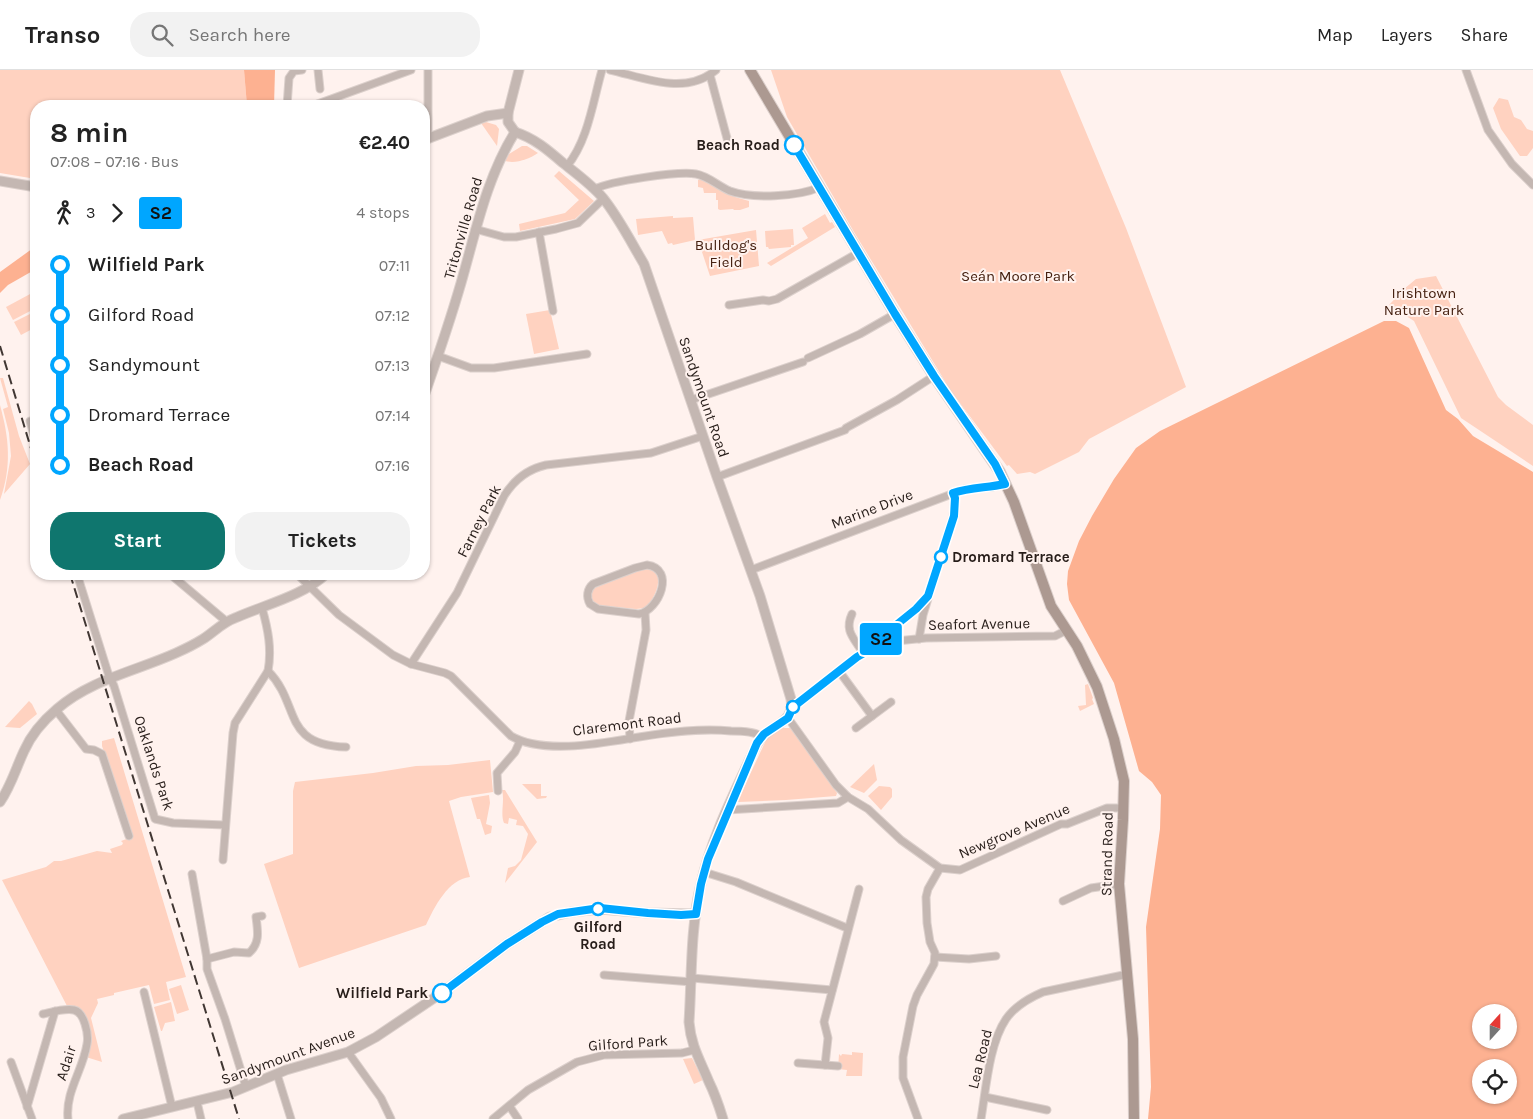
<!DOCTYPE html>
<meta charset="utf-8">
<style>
:root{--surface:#fff;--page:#f2f2f2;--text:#222;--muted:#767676;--line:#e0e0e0;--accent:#0f766e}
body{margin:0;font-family:Karla,sans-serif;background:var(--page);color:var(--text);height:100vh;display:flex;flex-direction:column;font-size:19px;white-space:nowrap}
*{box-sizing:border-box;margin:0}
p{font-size:16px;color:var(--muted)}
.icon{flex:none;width:28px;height:28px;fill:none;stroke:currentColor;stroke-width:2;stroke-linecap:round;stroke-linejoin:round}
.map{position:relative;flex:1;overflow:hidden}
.panel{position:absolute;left:30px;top:30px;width:400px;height:480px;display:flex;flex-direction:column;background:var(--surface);border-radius:20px;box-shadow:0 1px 4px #0004}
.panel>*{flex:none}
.badge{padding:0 10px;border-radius:4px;font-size:18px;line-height:32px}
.needle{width:32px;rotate:21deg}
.fabs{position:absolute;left:1472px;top:934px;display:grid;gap:10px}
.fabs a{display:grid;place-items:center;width:45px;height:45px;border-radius:50%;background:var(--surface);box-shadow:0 1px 4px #0004;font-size:25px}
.map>.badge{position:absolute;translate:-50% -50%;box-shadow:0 0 0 2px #fff}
.legs{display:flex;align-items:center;gap:8px;height:55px;padding:0 20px;font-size:16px}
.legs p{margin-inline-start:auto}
.head{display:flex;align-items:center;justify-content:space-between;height:85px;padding:0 20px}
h1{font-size:28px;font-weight:700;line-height:38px}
.primary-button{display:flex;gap:10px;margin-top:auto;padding:10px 20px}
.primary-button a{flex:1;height:58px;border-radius:20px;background:var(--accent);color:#fff;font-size:20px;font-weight:700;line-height:58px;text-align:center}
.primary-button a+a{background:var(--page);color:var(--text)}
ul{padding:0 20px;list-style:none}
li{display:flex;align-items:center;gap:18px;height:50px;font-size:19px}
li i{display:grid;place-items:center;width:8px;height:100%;margin:0 6px;background:currentColor}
li i::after{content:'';width:12px;height:12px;margin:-6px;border:4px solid;border-radius:50%;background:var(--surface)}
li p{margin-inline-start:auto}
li:first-child i{background:linear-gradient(#0000 50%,currentColor 0)}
li:last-child i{background:linear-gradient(currentColor 50%,#0000 0)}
header{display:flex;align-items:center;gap:30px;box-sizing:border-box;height:70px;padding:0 25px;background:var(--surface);border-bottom:1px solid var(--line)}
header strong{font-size:24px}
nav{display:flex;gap:28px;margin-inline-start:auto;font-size:18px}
.search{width:350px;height:45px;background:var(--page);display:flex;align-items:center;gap:12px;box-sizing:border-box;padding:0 18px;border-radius:20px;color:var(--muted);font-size:19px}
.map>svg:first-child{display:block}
</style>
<header>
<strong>Transo</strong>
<div class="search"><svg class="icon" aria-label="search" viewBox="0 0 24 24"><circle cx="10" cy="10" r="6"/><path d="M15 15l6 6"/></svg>Search here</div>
<nav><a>Map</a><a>Layers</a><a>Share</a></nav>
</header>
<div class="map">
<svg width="1533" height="1049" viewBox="0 0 1533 1049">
<rect width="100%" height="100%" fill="#fff2ee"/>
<g fill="#ffd2c0">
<polygon points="0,0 244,0 247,36 36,36 36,109 0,103"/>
<polygon points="771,0 1060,0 1126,158 1186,317 1089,369 1079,382 1035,404 1030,402 1017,404 1009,395 1007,396 951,321 854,162 787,47"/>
<polygon points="1499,28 1508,30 1514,47 1521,50 1527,59 1533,61 1533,78 1527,86 1520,86 1501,59 1493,38"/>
<polygon points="486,52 496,55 499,59 497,76 481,53"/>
<path d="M522 76H527L538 83C529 89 516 94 505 91L509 84Z"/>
<polygon points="559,101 594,131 575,149 520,161 519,154 565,143 579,130 554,106"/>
<polygon points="701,109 735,127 749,131 749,137 740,140 734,140 733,139 720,140 718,139 718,130 716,130 716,123 704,123 703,118 698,117 698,110"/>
<polygon points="825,144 830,153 832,152 835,157 771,196 767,193 808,168 802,158"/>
<polygon points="673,146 673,148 693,147 695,170 673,175 672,173 668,174 662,161 638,165 636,149"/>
<polygon points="793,159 794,175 791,175 791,177 769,179 768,177 766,177 765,161"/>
<polygon points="756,160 759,196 710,206 698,170"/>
<polygon points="1436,206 1498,327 1506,335 1533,355 1533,396 1461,348 1414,251 1389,235 1404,219 1416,209"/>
<polygon points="32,223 36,232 36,238 13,250 6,237"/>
<polygon points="550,240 559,279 534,284 526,244"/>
<polygon points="36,241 36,257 21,265 14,252"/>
<polygon points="0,308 3,308 19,366 30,394 4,424 11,386 9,363 3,339 8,337"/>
<path d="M0 335C9 368 12 396 0 430Z"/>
<path d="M643 499C669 496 656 529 645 538L636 539 596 535 591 528V522L594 518Z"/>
<polygon points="1088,614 1093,628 1092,629 1094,634 1080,641 1078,636 1086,635 1085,615"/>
<polygon points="29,631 32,634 37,644 20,658 5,657"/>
<polygon points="780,658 793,658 837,723 836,726 786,730 738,732 738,730 768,666"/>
<path d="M114 668 186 907 166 912 170 930 154 934 149 915 114 923V925L97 929 98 933 91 948 102 992 86 987C86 976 88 945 79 939 76 936 71 937 67 936L2 810 46 797 54 791H61L97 781 112 783 110 779 122 775 123 773 121 771 132 767 102 676V671Z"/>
<path d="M490 690 493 722 461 727 449 731 470 807C448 809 434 838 426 855L299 898 264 794 293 784V721L295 712 373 703 416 696 448 695Z"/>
<polygon points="874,694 877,710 864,723 850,717"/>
<polygon points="522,714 541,714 541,726 547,726 546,728 537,729"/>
<polygon points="879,716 890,717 892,719 892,727 881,740 868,726"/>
<path d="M502 720H505L537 772 505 813 508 798 515 796 521 790 528 764 523 756 516 755 517 750 509 748 508 754 504 753C500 743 505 732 502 720Z"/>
<polygon points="489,725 490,733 486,754 492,756 491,763 485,765 480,749 477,749 471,728"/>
<polygon points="181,915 189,940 177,944 169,919"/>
<polygon points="171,932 175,951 165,953 162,961 161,961 154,937"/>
<polygon points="852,982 863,983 862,1006 846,1006 847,1000 838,999 839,984 841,986 842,984 852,985"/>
<polygon points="692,988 703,1010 694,1014 683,989"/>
</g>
<g fill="#fdb191" fill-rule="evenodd">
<polygon points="244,0 275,0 274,36 247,36"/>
<polygon points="36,176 36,199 8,215 0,223 0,202"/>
<path d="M1384 251H1396L1409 258 1446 340 1458 349 1473 366 1533 402V1049H1148L1151 1017 1146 857 1160 759 1161 725 1152 712 1139 701 1114 613 1069 530 1067 514 1068 501 1079 471 1092 446 1114 409 1136 378 1160 361ZM1509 942V970H1481V942ZM1481 998H1509V1025H1481Z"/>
</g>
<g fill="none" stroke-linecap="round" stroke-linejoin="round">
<defs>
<g id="minor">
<polyline points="318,0 320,19"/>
<polyline points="428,0 428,68"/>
<path d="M610 0C645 8 685 26 716 0"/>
<polyline points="1466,0 1488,60 1512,94 1533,115"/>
<polyline points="710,5 728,72"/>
<polyline points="287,36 289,8 294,1 302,0"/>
<polyline points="312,36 411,0"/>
<path d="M567 96C588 71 593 31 602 0"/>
<path d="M595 119C610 111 678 101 696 104 708 106 718 116 730 121 752 129 798 127 820 117"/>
<polyline points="475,159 504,167 516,167 556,159 578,153 603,129"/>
<polyline points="539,162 553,241"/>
<polyline points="729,235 763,230 769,231 777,229 858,183"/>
<polyline points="438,286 471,298 494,298 587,284"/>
<polyline points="808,288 860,264 895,244"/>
<polyline points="691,330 803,292"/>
<polyline points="30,351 36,372"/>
<polyline points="846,358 897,330 934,306"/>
<polyline points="717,407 845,360"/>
<path d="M647 495C676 499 659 540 639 544L598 539 590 534C586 527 587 519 593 514L635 498Z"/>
<polyline points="751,500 965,419 993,417 1005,414"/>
<polyline points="77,504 108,603 114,616 155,749 173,753 225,755"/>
<polyline points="170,504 227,552"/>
<path d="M297 504 339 545 393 585 411 594 445 603 451 606 511 666C544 685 603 673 639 667 670 662 701 658 731 661 740 661 753 661 761 666"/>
<path d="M852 544C844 561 854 568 863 583"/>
<polyline points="919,569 923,545 953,446 955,428 953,423"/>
<path d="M876 576C891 557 911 544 928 527"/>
<path d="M411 594 457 523 504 426C514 410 528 399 546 395L651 383 703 366"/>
<path d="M268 601C301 634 281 675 346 677"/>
<polyline points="839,601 872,646"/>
<polyline points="793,637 857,587 876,576 887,572 926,568 1055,566 1067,560"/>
<polyline points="56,640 86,679 94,680 102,684 129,766"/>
<polyline points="788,648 836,715 848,727 868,739 901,770 940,798 960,800 1061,754 1067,754 1107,738 1123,738"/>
<polyline points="856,658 891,632"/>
<polyline points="630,669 629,651 646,560 645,543"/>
<polyline points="498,721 497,703 515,682 520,671"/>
<polyline points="727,740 838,733 848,727"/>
<path d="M223 790 233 663 235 653 268 601C272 579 268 559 262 538"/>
<polyline points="704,802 736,812 847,858"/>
<polyline points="192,804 207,889 207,899 225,949 246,1017"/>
<polyline points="1063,831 1091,818 1119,814"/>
<polyline points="935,887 969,889 996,886"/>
<path d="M207 889 234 882 249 883C260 873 258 862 256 847L262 846"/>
<polyline points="604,905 692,912"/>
<polyline points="692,908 832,920"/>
<polyline points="144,922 172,1037"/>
<path d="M43 944C52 942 65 938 74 940 84 942 89 964 87 974 83 1000 65 1022 68 1049"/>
<polyline points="348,982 381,1028 391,1049"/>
<polyline points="11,992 32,1049"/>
<polyline points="798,993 838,996"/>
<polyline points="825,995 828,968 824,952 859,819"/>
<polyline points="277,1004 291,1049"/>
<polyline points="985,1027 1047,1040"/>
<polyline points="197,1032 201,1049"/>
<polyline points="27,1037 55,941"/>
<polyline points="510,1037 518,1049"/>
<polyline points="493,1049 528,1020 577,992 604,985 682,983 694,980"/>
<polyline points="918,1049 903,1008 903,987 913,936 917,925 934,894 935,883 930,872 927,853 926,827 928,819 940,798"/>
<path d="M981 1049C986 1019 989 974 1006 949 1015 936 1029 928 1043 922L1128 904"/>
</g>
<g id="tertiary">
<path d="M515 62C534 68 548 80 563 93 577 104 592 115 603 128 619 148 631 172 644 194L717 407 760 526 791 629C796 656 767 653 756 676 736 720 711 768 701 814 690 859 692 907 689 952 691 976 700 990 709 1012 715 1024 719 1036 723 1049"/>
<polyline points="515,62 508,52 508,43 519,0"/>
<polyline points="424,70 487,46 508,43"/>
<polyline points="0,111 36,117"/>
<path d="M424 326C437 289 450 251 461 213 476 161 486 109 515 62"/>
<path d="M0 732C11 716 16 698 24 681 31 665 44 650 57 639 90 610 136 601 176 583 185 579 195 574 203 569 214 562 223 552 235 548 264 535 303 526 326 504"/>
<polyline points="123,1049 233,1022 286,1000 348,982 376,967 443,922 507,874 550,847 571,842 600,839 648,843 696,844"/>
</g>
<polyline id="secondary" points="750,0 895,244 934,306 1000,402 1014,432 1051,536 1077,576 1097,617 1114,669 1124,711 1123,750 1119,814 1133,969 1134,1049"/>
</defs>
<use href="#minor" stroke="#dcd0cc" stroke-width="9"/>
<use href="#tertiary" stroke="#dcd0cc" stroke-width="11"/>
<use href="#secondary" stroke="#dcd0cc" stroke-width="12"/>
<use href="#minor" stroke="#c4b7b2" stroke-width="7"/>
<use href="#tertiary" stroke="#c4b7b2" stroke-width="9"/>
<use href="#secondary" stroke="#ac9991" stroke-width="10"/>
<g stroke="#413733" stroke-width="2" stroke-dasharray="10 5" stroke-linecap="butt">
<polyline points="0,276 36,395"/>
<polyline points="70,504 239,1049"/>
</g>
</g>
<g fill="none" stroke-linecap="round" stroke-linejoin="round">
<defs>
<path id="line-1" d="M442 923 507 874 542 852 558 844 600 838 648 843 681 845 696 844 701 814 708 789 757 673 764 664 788 648 793 637 857 587 876 576 885 564 916 539 928 526 954 446 955 428 953 423C970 417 987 418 1005 414L995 394 934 306 895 244 794 75"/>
</defs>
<use href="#line-1" stroke="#fff" stroke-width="11"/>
<use href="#line-1" stroke="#00a6ff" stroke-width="8"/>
</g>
<g fill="#fff" stroke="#00a6ff" stroke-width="2.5">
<circle cx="794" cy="75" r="9"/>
<circle cx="941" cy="487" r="6"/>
<circle cx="793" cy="637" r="6"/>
<circle cx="598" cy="839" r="6"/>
<circle cx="442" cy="923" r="9"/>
</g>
<g text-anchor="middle" stroke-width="4" stroke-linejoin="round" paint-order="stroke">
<g font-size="15" font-weight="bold" fill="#271d19" stroke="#fff2ee" text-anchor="end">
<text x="780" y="80">Beach Road</text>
<text x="952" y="492" text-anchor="start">Dromard Terrace</text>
<text x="598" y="862" text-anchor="middle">Gilford<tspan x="598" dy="17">Road</tspan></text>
<text x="428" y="928">Wilfield Park</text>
</g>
<g font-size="15" fill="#271d19" stroke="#fff2ee">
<text transform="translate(463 158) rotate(-74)" y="5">Tritonville Road</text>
<text transform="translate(704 327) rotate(71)" y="5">Sandymount Road</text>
<text transform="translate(872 439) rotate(-21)" y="5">Marine Drive</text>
<text transform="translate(479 451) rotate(-63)" y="5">Farney Park</text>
<text transform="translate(979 554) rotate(-1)" y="5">Seafort Avenue</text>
<text transform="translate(627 654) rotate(-7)" y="5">Claremont Road</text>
<text transform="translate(154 693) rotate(72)" y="5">Oaklands Park</text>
<text transform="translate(1014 761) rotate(-23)" y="5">Newgrove Avenue</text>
<text transform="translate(1107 784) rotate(-89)" y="5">Strand Road</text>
<text transform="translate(628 973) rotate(-4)" y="5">Gilford Park</text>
<text transform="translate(288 986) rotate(-20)" y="5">Sandymount Avenue</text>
<text transform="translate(980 989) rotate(-76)" y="5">Lea Road</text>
<text transform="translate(66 993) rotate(-72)" y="5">Adair</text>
</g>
<g font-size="15" fill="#452010" stroke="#fff2ee">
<text x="726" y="180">Bulldog's<tspan x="726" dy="17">Field</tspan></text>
<text x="1018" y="211">Seán Moore Park</text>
<text x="1424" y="228">Irishtown<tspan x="1424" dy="17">Nature Park</tspan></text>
</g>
</g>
</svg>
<div class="fabs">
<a><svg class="needle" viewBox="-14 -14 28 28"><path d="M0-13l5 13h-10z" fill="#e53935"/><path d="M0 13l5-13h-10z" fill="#767676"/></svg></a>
<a><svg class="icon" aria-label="locate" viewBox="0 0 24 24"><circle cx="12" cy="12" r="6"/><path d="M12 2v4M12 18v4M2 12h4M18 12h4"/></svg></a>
</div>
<b class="badge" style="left:881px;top:569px;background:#00a6ff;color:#111">S2</b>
<section class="panel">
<div class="head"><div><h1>8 min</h1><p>07:08 – 07:16 · Bus</p></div><b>€2.40</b></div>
<div class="legs"><svg class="icon" aria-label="walk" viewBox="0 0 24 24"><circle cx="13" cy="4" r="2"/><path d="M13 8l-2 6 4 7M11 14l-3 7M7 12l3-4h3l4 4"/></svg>3<svg class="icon" aria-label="forward" viewBox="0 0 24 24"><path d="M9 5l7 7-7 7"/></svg><b class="badge" style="background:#00a6ff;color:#111">S2</b><p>4 stops</p></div>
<ul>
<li><i style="color:#00a6ff"></i><b>Wilfield Park</b><p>07:11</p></li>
<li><i style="color:#00a6ff"></i><span>Gilford Road</span><p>07:12</p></li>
<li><i style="color:#00a6ff"></i><span>Sandymount</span><p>07:13</p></li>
<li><i style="color:#00a6ff"></i><span>Dromard Terrace</span><p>07:14</p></li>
<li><i style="color:#00a6ff"></i><b>Beach Road</b><p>07:16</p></li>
</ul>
<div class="primary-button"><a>Start</a><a>Tickets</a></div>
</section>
</div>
